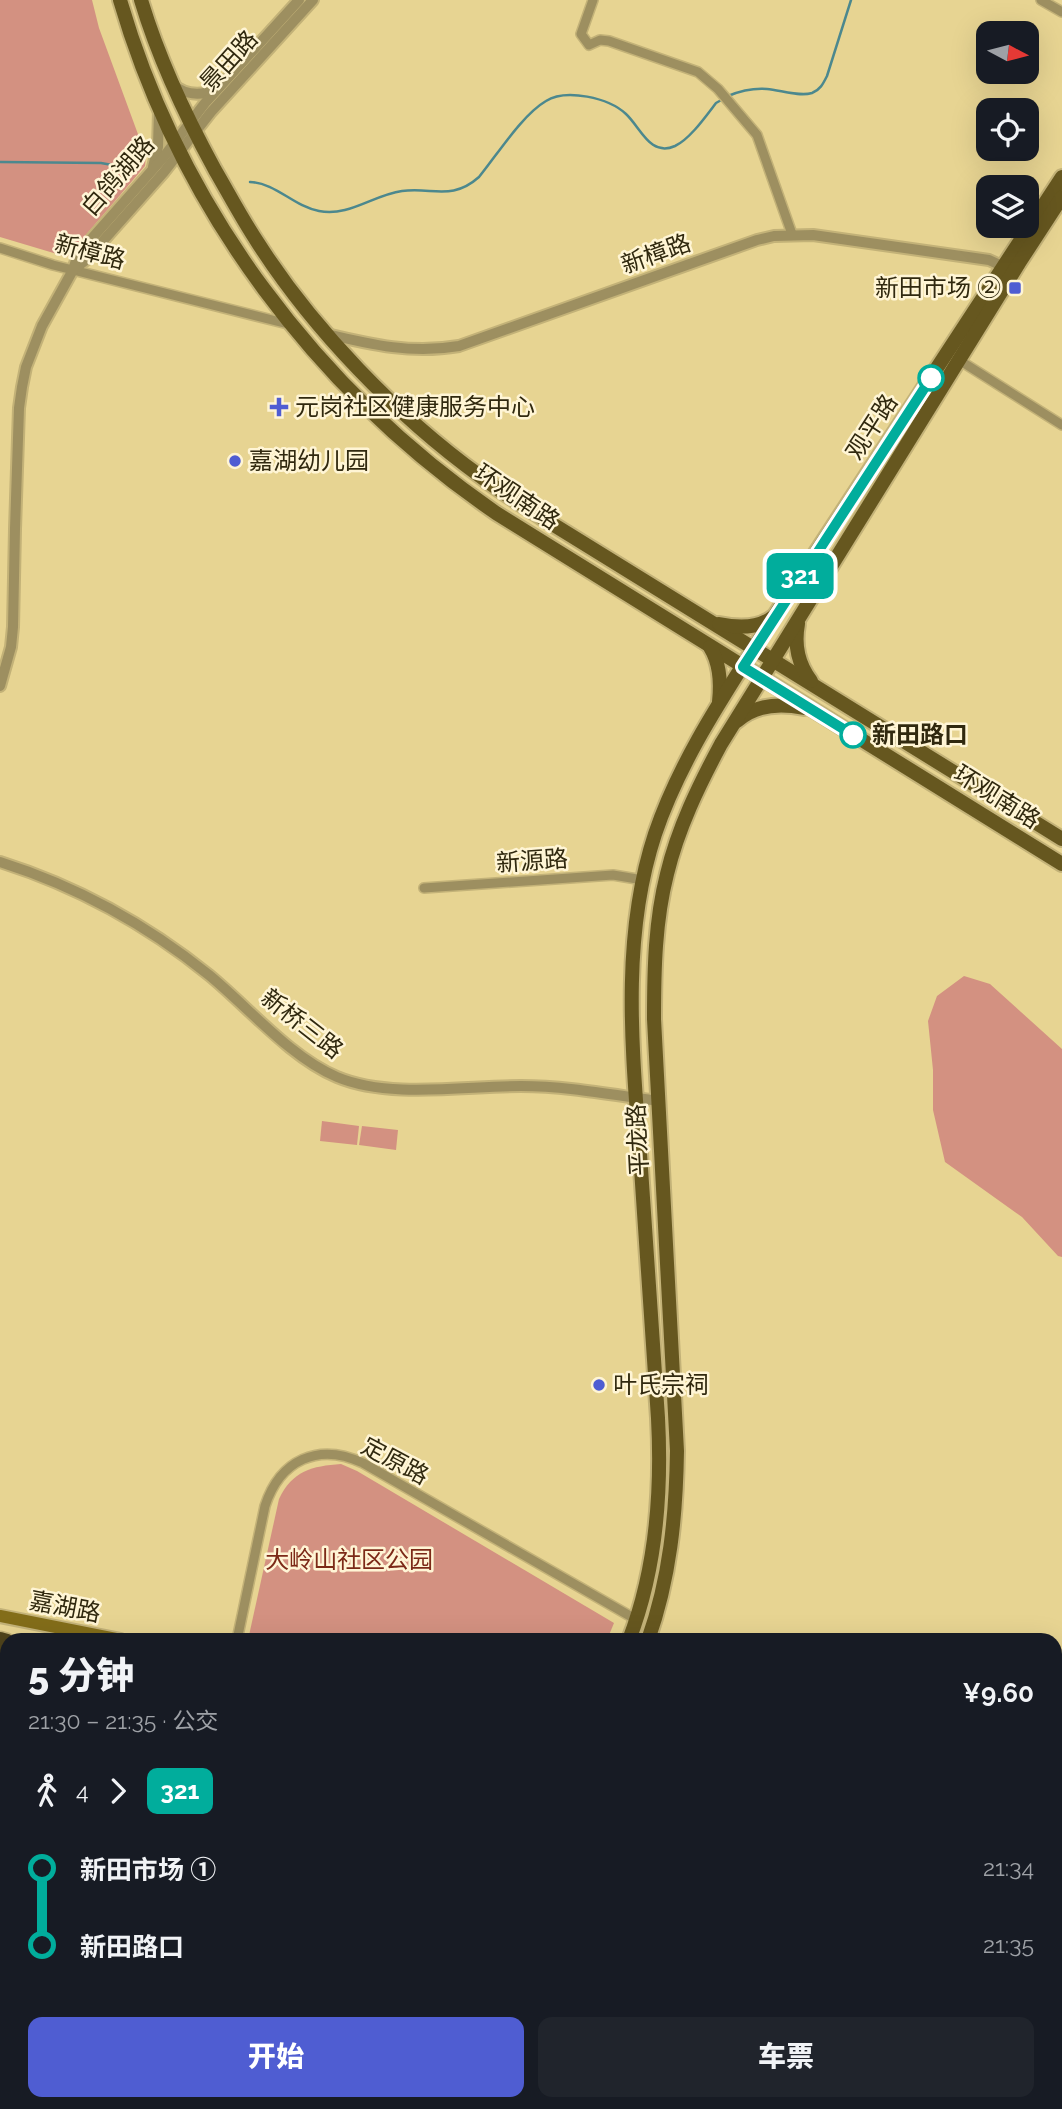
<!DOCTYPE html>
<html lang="zh">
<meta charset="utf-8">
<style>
:root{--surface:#171b24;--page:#20242c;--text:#f1f3f6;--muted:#9ea1a6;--accent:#4f5dd2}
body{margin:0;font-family:Raleway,"Noto Sans SC",sans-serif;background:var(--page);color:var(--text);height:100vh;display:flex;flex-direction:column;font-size:26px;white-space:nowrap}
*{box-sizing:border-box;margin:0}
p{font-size:23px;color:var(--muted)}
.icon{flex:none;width:38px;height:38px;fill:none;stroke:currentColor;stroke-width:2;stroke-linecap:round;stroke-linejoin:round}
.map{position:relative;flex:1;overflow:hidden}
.drawer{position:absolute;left:0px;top:1633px;width:1062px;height:478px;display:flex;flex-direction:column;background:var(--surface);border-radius:21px 21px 0 0;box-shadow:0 7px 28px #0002}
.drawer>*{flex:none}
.badge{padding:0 14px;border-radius:10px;font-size:24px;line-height:46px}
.needle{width:46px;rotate:97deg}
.tools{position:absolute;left:976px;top:21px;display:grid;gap:14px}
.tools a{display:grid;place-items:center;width:63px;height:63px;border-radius:14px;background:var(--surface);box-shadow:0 7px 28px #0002;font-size:35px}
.map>.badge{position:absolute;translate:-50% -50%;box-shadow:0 0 0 4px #fff}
.legs{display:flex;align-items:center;gap:10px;height:77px;padding:0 28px;font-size:23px}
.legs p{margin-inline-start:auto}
.head{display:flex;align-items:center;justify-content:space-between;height:119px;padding:0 28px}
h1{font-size:38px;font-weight:800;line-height:52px}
.primary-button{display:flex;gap:14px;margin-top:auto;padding:14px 28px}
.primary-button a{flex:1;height:80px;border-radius:14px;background:var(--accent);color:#fff;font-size:28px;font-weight:800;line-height:80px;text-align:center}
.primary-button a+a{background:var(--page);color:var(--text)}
ul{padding:0 28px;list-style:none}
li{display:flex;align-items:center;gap:24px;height:77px;font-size:26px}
li i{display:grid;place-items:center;width:10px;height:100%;margin:0 9px;background:currentColor}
li i::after{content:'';width:18px;height:18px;margin:-9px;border:5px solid;border-radius:50%;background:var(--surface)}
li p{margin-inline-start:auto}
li:first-child i{background:linear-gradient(#0000 50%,currentColor 0)}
li:last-child i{background:linear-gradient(currentColor 50%,#0000 0)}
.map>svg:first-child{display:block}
</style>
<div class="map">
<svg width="1062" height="2109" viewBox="0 0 1062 2109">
<rect width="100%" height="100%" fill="#e7d492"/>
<g fill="#d39181">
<polygon points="0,0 92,0 99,28 146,156 145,166 67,257 0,237"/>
<polygon points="964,976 990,984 1062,1049 1062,1257 1058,1256 1022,1217 945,1162 933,1110 933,1070 928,1021 937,996"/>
<polygon points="322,1121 359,1126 357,1145 320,1141"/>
<polygon points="362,1126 398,1130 396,1150 359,1145"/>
<path d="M341 1464 357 1471 614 1623 607 1640H248L279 1499C292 1471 312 1466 341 1464Z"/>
</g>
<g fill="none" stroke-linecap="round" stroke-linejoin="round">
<g stroke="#4c888e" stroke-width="2.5">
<path d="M728 96C740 91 754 88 767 89 780 90 799 97 812 93 820 90 823 84 827 76L851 0"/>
<polyline points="0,162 101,163 118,166 132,173"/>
<path d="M250 182C276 183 293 206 319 211 349 217 373 195 402 191 433 187 452 201 479 177 497 155 522 115 546 101 566 88 609 98 626 114 641 128 650 157 675 146 690 139 706 116 716 103L723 99"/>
</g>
<defs>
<g id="minor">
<polyline points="593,0 581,34 589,45 600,40 609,41 698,72 718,89 757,135 792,234"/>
<polyline points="1041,0 1062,12"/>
<polyline points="0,248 53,265 292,325"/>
<polyline points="959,360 1062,425"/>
<polyline points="424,888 613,875 643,880"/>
<path d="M237 1640 265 1506C280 1460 318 1442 363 1463L637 1620"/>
<polyline points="109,2104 111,2109"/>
</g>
<g id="tertiary">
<path d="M172 84C184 95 200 96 216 90"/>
<polyline points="153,167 158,147 159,111"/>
<polyline points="73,270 87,259 164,172 211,112 313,0"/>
<path d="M327 334C372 345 413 354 459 346L757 240 774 236 813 235 989 260 1004 267"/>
<polyline points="0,686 11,647 13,627 15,529 19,408 22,387 26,367 42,326 73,270 78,254 162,159 205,103 299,0"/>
<path d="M0 862C76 886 147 925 209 975 248 1007 291 1058 337 1077 389 1099 465 1086 521 1086 567 1086 613 1095 658 1101"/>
</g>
<g id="secondary">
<polyline points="0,1616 121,1640"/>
<polyline points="0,1663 7,1664"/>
<polyline points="1055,1739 1062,1719"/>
<polyline points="1055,1808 1062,1778"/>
<polyline points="1055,2087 1062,2089"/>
<polyline points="883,2104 897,2109"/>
<polyline points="974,2109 976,2104"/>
</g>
<g id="primary">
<path d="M120 0C181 209 317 390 496 513L1062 864"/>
<path d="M141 0C159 60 185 115 215 170 229 194 242 219 258 243 313 329 397 416 480 476 499 491 521 504 541 517L1062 839"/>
<path d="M719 624C738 628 758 629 773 617"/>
<path d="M798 624C794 645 798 664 811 681"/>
<path d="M710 647C720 663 721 684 719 702"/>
<path d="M737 721C755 705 780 703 804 708"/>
<path d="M629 1640C656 1570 662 1492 658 1418 652 1330 646 1242 640 1154 632 1047 621 937 655 834 680 760 725 694 766 629L1062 177"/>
<path d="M648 1640C670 1578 676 1516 677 1451L654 1019C654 970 655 921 667 874 678 828 699 785 721 744L1019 263 1062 197"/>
<polyline points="333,2109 336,2104"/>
<polyline points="358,2109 361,2104"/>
</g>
<g id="motorway">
<polyline points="0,1640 7,1642"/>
<polyline points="0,1653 7,1654"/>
<polyline points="943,2104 958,2109"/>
</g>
</defs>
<use href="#minor" stroke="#c3b278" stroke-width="12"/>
<use href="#tertiary" stroke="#c3b278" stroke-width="14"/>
<use href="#secondary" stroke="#c3b278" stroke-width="16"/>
<use href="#primary" stroke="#c3b278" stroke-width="18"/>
<use href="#motorway" stroke="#c3b278" stroke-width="19"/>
<use href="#minor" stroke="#9d8f60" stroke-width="9"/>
<use href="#tertiary" stroke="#9d8f60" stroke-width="10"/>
<use href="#secondary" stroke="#836d19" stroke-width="12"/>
<use href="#primary" stroke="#66571f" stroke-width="14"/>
<use href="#motorway" stroke="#4f431b" stroke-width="16"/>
<defs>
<polyline id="motorway-bridge" points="987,2104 1003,2109"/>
</defs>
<use href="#motorway-bridge" stroke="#c3b278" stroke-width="19" stroke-linecap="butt"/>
<use href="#motorway-bridge" stroke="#4f431b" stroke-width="16"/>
</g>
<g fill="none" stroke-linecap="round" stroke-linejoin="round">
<defs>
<polyline id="line-1" points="853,735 743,667 931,378"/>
</defs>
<use href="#line-1" stroke="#fff" stroke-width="16"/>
<use href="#line-1" stroke="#01ad9c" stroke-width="10"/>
</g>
<g fill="#4f5dd2" stroke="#fff5d5" stroke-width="2.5">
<rect x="1008" y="281" width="14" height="14" rx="3.5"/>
<path d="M275.5 396.5h7v7h7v7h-7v7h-7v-7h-7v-7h7z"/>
<circle cx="235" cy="461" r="7"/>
<circle cx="599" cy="1385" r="7"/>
</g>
<g fill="#fff" stroke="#01ad9c" stroke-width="3.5">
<circle cx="931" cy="378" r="12"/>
<circle cx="853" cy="735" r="12"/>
</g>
<g text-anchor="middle" stroke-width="5" stroke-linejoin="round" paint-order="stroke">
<g font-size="24" fill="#31290f" stroke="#fff5d5">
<text transform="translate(229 61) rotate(-48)" y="8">景田路</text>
<text transform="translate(118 176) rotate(-49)" y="8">白鸽湖路</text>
<text transform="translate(90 252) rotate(15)" y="8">新樟路</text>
<text transform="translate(656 254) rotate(-20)" y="8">新樟路</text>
<text transform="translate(872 427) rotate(-57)" y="8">观平路</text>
<text transform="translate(517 497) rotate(34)" y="8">环观南路</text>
<text transform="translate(997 797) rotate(32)" y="8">环观南路</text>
<text transform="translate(532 861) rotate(-4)" y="8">新源路</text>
<text transform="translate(302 1024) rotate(38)" y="8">新桥三路</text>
<text transform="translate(638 1140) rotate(-93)" y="8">平龙路</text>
<text transform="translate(395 1461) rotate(28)" y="8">定原路</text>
<text transform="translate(65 1607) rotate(11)" y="8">嘉湖路</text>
</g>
<g font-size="24" fill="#31290f" stroke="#fff5d5" text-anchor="start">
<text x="1001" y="296" text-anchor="end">新田市场 ②</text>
<text x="295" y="415">元岗社区健康服务中心</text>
<text x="249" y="469">嘉湖幼儿园</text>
<text x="613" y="1393">叶氏宗祠</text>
</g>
<g font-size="24" font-weight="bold" fill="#31290f" stroke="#fff5d5" text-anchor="start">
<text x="872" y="743">新田路口</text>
</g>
<g font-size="24" fill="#7c2917" stroke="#fff5d5">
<text x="349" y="1568">大岭山社区公园</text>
</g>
</g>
</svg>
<div class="tools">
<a><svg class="needle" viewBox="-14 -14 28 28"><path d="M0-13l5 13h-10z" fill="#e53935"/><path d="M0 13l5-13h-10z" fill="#9ea1a6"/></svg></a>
<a><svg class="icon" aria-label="locate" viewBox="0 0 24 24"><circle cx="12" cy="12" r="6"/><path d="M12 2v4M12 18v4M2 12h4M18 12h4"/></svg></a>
<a><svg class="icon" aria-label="layers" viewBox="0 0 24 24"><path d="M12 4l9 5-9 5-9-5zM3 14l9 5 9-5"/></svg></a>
</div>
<b class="badge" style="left:800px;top:576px;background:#01ad9c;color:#fff">321</b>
<section class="drawer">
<div class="head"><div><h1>5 分钟</h1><p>21:30 – 21:35 · 公交</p></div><b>¥9.60</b></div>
<div class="legs"><svg class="icon" aria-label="walk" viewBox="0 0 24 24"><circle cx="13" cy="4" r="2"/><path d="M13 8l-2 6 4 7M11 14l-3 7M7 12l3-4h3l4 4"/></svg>4<svg class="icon" aria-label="forward" viewBox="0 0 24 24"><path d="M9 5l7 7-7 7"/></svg><b class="badge" style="background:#01ad9c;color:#fff">321</b></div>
<ul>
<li><i style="color:#01ad9c"></i><b>新田市场 ①</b><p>21:34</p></li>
<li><i style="color:#01ad9c"></i><b>新田路口</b><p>21:35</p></li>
</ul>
<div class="primary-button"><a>开始</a><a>车票</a></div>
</section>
</div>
